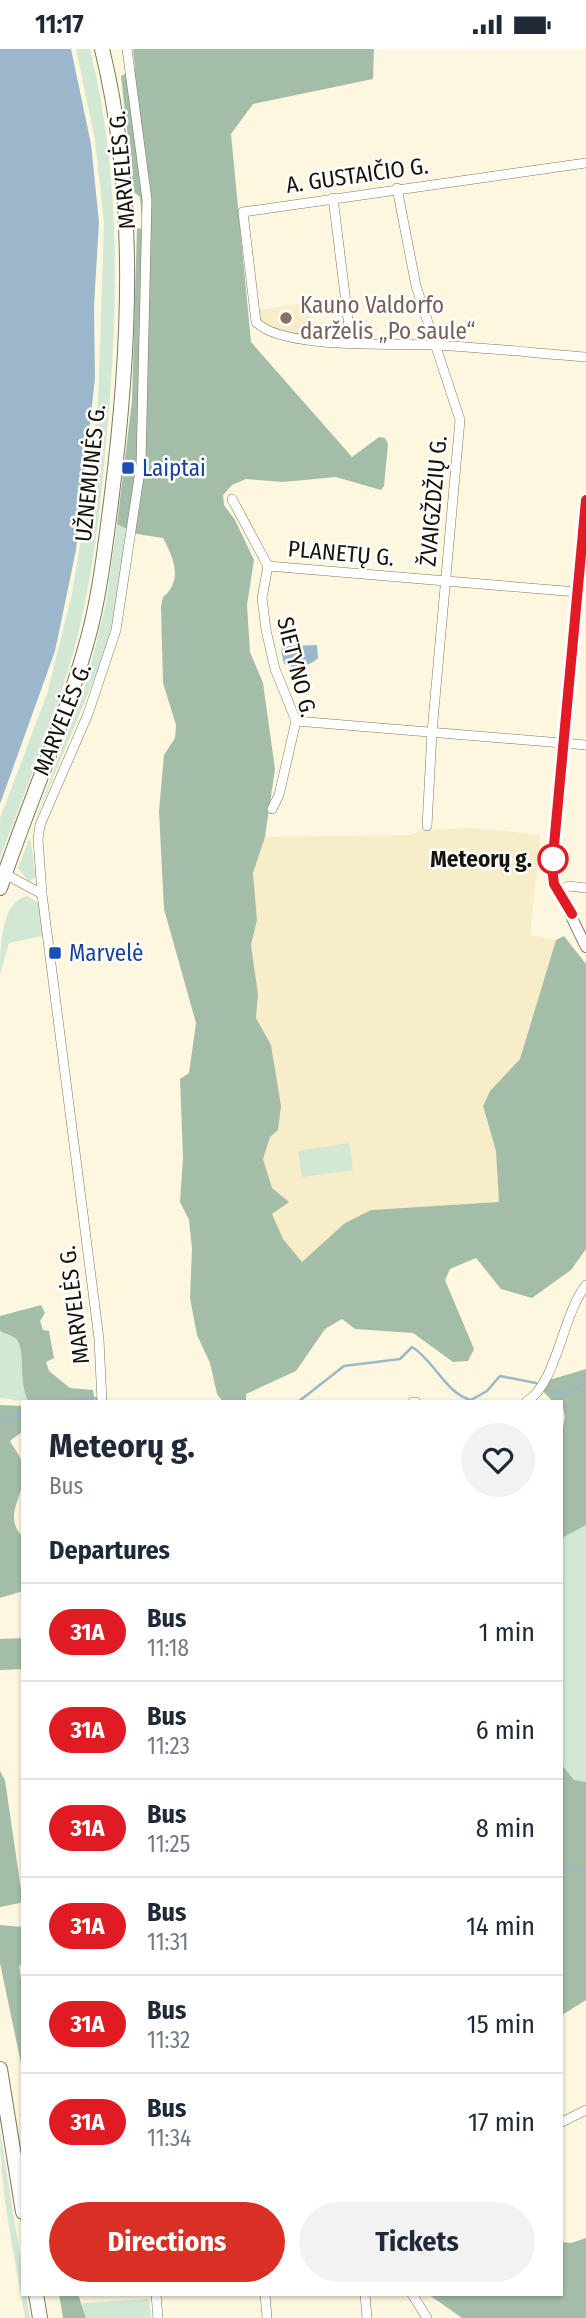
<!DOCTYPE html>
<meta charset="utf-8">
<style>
:root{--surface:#fff;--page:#f2f2f3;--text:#1f2937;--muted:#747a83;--line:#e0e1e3;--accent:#d93025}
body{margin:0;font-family:"Fira Sans Condensed",sans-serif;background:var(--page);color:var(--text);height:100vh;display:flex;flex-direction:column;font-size:26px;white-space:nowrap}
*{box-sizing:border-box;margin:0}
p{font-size:23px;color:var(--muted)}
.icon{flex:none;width:38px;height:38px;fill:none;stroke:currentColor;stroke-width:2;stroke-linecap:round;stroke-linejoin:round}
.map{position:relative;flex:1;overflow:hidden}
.drawer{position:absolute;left:21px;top:1351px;width:542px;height:896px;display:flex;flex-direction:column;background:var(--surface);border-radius:0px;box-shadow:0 2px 5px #0004}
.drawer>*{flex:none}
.badge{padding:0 14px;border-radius:23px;font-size:24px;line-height:46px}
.map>.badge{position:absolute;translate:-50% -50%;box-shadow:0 0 0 4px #fff}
h2{padding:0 28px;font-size:26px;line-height:63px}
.round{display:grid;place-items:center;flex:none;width:74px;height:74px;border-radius:37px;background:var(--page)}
.overview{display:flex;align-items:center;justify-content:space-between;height:119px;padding:0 28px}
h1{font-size:33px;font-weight:700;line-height:52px}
.cta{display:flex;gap:14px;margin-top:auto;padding:14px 28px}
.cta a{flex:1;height:80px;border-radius:42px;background:var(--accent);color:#fff;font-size:28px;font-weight:700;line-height:80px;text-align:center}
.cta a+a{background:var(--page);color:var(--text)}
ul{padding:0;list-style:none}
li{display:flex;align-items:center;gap:21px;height:98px;padding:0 28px;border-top:2px solid var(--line)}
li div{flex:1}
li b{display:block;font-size:26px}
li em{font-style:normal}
li .badge{min-width:77px;font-weight:700;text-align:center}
.status{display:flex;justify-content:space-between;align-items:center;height:49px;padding:0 35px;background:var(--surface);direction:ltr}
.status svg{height:19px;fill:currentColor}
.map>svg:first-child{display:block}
</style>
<div class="status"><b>11:17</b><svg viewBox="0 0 49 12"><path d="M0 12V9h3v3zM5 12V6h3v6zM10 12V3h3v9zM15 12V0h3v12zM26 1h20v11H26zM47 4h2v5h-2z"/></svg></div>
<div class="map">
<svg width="586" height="2269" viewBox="0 0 586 2269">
<rect width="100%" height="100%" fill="#fdf7e0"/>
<g fill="#f7edc8">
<polygon points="299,255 300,263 311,261 313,288 268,279 260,275 258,261"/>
<polygon points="473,779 541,786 530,886 556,891 520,1010 490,1042 483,1057 496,1102 500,1153 371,1161 345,1174 302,1214 283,1190 272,1165 272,1139 263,1110 270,1088 271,996 256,969 258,945 251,896 257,871 253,824 265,788 409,786 422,781"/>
</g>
<g fill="#d2e8d5">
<path d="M76 0H90C123 133 118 271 105 406 99 472 91 540 73 604 54 674 25 741 0 809V769L47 645 72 545 85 465 98 355 104 173 95 91Z"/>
<polygon points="117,475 130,481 117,556 105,604 33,777 87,631 106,554"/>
<polygon points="30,788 36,828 29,833 18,819"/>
<path d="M27 847 39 854 43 887 9 894 0 925C0 902 0 853 27 847Z"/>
<polygon points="349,1094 353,1121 302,1128 298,1102"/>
<path d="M0 1282C5 1285 11 1286 15 1289 27 1298 17 1334 29 1353L0 1349Z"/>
<polygon points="586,1476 586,1733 574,1731 562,1716 562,1489"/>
<path d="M0 2082 23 2225V2245H26L30 2269H25C15 2208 0 2145 0 2082Z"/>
<polygon points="149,2250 151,2269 86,2269 82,2254"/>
</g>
<g fill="#a4bda8">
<path d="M133 0H374L373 30 253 55 231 85 251 293 352 408 379 388 385 389 388 395 384 437 381 441 336 428 283 433 246 430 232 436 223 446 224 456 235 471 254 511 247 556 250 603 263 634 275 720 265 788 253 824 257 871 251 896 258 945 256 969 271 996 281 1057 278 1081 270 1088 263 1110 272 1139 289 1153 272 1165 283 1190 302 1213 345 1174 371 1161 499 1153 496 1102 483 1057 490 1042 520 1010 556 891 564 887 586 915V1200L571 1221 532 1249 501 1240 476 1209 450 1220 445 1231 474 1300 468 1312 453 1313 413 1284 355 1280 342 1270 325 1280 296 1322 246 1345V1353H223L217 1345 210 1314 197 1286 190 1249 192 1200 189 1171 180 1153 183 1109 180 1030 189 1024 196 974 164 860 159 762 164 706 175 689 176 676 163 634 161 558 163 548C183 532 174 509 163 489L137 485 117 475 132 352 137 179 143 180 140 148 134 143 121 27 135 20Z"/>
<path d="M41 1256 45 1264 40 1272 43 1281 49 1282 54 1309 46 1313 49 1322 70 1339 93 1341 95 1353H29C17 1334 27 1298 15 1289 11 1286 5 1285 0 1282V1267Z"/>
<polygon points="586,1320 586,1476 562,1489 562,1384 565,1368 562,1353 553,1353 542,1341 549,1331"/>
<path d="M0 1356 23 1357V1382L10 1392C14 1399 21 1408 23 1417 29 1444 0 1465 23 1488V1542L0 1549Z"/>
<polygon points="23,1589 23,1620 0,1621 0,1590"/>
<polygon points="562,1716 574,1731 586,1733 586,1951 562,1966"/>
<polygon points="0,1722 5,1731 22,1848 20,1854 0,1858"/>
<polygon points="0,1876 23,1878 23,1914 19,1917 23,1945 23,2024 0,1914"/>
<polygon points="586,2189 586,2269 462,2269 428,2245 562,2245 562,2193 571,2194"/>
<polygon points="59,2245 78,2245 86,2269 63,2269"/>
</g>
<g fill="#9cb7cb">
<polygon points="0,0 71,0 91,95 99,173 94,257 95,329 76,501 55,602 0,755"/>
<path d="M317 596 318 609C310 617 294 621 284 615L281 601 285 597Z"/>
</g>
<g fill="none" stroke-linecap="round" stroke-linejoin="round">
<g stroke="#9cb7cb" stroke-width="2.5">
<polyline points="552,1342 567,1345 586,1333"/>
<polyline points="64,1353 91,1348 107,1353"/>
<path d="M298 1353 344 1317 400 1310 412 1298C435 1312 445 1344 471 1351L487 1342 500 1327 536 1334"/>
<polyline points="0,1375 23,1365"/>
<polyline points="562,1822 586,1821"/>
</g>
<defs>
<g id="minor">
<path d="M586 114 243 163 256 273C282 301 396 294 437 296 487 299 536 304 586 308"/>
<polyline points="397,139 416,237 460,371 432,683 427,777"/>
<polyline points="333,149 351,294"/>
<polyline points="232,450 268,517 262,549 266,581 275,620 296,672 279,746 272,760"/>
<polyline points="268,517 577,543"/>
<polyline points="296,672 586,696"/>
<polyline points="5,825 42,845"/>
<polyline points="557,842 569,837 586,839"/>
<polyline points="102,1353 99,1290 42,845 38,790 40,776 88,665 116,581 141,415 147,151 127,0"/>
<polyline points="413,1353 416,1353"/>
<path d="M526 1353C557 1335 562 1266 586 1236"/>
<polyline points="562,2073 586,2061"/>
<polyline points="156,2245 158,2269"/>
<polyline points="265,2245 267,2269"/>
<polyline points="365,2245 367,2269"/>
<polyline points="412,2245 427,2269"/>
</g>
<polyline id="tertiary" points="586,450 552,828 586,898"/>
<g id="primary">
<path d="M0 839C28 755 65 674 88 589 100 545 105 498 111 453 130 304 138 147 102 0"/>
<polyline points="0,2020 23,2163"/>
<polyline points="36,2245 40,2269"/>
</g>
</defs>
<use href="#minor" stroke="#7f785e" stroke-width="10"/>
<use href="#tertiary" stroke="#7f785e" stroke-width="12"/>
<use href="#primary" stroke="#7f785e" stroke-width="16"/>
<use href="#minor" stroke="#fff" stroke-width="9"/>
<use href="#tertiary" stroke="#fff" stroke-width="10"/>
<use href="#primary" stroke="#fff" stroke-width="14"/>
</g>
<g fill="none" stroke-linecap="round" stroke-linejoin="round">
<defs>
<polyline id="line" points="572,865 554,835 552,818 586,451"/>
</defs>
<use href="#line" stroke="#fff" stroke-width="16"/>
<use href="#line" stroke="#e01b24" stroke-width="10"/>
</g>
<circle fill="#8d6e63" stroke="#fff" stroke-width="2.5" cx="286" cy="269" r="7"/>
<g fill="#1a4fb4" stroke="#fff" stroke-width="2.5">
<rect x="121" y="412" width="14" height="14" rx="3.5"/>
<rect x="48" y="897" width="14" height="14" rx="3.5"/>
</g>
<circle fill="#fff" stroke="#e01b24" stroke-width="3.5" cx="553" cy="810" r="14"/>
<g text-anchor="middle" stroke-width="5" stroke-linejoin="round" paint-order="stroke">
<g font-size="23" fill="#17140a" stroke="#fff">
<text transform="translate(122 121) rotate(-95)" y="8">MARVELĖS G.</text>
<text transform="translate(357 126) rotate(-8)" y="8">A. GUSTAIČIO G.</text>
<text transform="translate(90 424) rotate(-84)" y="8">UŽNEMUNĖS G.</text>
<text transform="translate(433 452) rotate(-85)" y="8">ŽVAIGŽDŽIŲ G.</text>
<text transform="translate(341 504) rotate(5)" y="8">PLANETŲ G.</text>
<text transform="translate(297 618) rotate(76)" y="8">SIETYNO G.</text>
<text transform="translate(62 670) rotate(-68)" y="8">MARVELĖS G.</text>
<text transform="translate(74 1256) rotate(-97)" y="8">MARVELĖS G.</text>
</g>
<g font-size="23" fill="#785e54" stroke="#fff" text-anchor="start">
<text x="300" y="264">Kauno Valdorfo<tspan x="300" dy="26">darželis „Po saule“</tspan></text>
</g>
<g font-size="23" fill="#164399" stroke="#fff" text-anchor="start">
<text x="142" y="427">Laiptai</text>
<text x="69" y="912">Marvelė</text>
</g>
<g font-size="23" font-weight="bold" fill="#17140a" stroke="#fff" text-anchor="end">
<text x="532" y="818">Meteorų g.</text>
</g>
</g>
</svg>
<section class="drawer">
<div class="overview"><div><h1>Meteorų g.</h1><p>Bus</p></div><a class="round"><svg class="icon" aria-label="heart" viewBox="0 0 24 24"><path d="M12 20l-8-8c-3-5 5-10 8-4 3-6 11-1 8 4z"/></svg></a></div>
<h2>Departures</h2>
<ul>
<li><span class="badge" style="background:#e01b24;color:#fff">31A</span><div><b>Bus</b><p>11:18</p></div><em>1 min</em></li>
<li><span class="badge" style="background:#e01b24;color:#fff">31A</span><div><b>Bus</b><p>11:23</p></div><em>6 min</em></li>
<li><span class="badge" style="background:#e01b24;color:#fff">31A</span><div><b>Bus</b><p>11:25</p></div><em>8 min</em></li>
<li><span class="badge" style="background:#e01b24;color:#fff">31A</span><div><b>Bus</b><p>11:31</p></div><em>14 min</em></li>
<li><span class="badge" style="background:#e01b24;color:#fff">31A</span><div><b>Bus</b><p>11:32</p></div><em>15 min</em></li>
<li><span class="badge" style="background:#e01b24;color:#fff">31A</span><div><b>Bus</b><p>11:34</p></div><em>17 min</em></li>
</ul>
<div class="cta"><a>Directions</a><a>Tickets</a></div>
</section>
</div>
